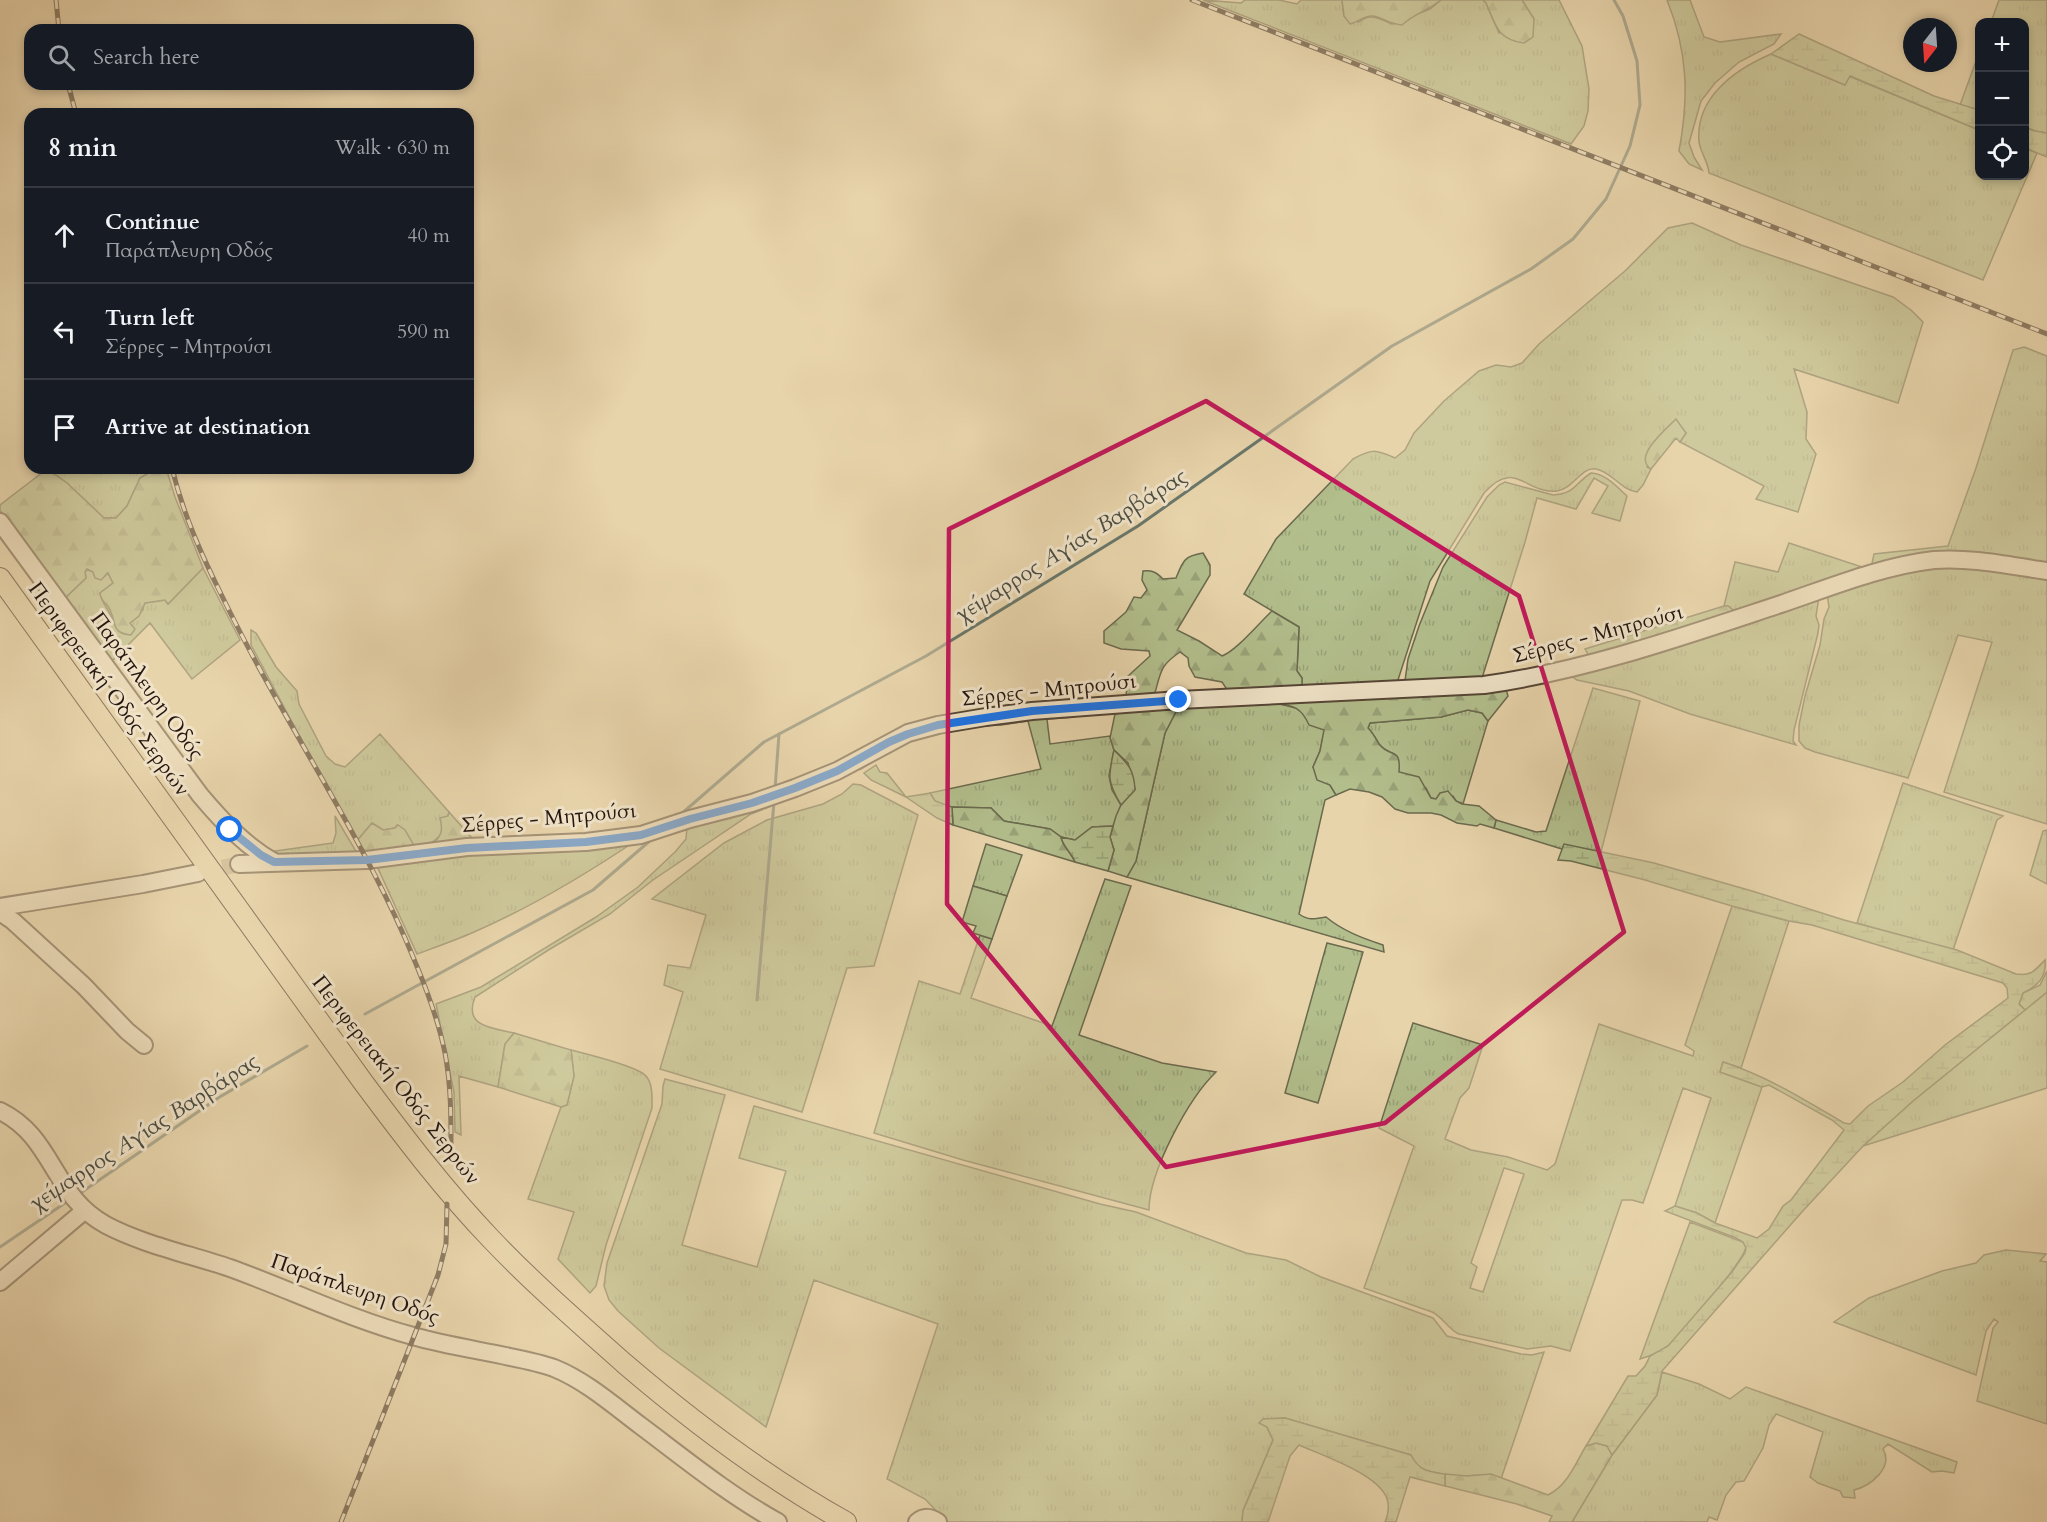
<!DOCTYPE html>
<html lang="en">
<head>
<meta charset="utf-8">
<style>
	:root { --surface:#171b24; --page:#242831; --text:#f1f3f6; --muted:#9ea1a6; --line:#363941 }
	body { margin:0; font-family:Cardo,serif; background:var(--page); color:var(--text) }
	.controls { position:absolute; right:18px; top:18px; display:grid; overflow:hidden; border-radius:12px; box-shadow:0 3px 9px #0003 }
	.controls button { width:54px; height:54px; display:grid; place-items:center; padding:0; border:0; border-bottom:2px solid var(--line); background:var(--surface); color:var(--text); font:30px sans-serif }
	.compass { position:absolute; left:1903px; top:18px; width:54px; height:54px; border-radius:50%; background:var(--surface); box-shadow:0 3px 9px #0003; rotate:197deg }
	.stop { position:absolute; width:18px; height:18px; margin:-14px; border:4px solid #1a73e8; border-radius:50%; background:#fff }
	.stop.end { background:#1a73e8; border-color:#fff; box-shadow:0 2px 6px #0008 }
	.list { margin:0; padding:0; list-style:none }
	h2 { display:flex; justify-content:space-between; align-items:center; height:78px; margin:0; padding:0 24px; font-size:26px }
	h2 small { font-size:20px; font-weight:400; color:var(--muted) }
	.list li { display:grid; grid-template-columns:39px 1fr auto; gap:18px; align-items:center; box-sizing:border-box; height:96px; padding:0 24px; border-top:2px solid var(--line) }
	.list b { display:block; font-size:22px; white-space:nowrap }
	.list p { margin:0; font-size:20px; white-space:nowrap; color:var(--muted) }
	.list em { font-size:20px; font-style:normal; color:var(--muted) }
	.icon { flex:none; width:33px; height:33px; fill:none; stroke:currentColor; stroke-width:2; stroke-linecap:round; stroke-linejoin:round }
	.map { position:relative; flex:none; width:2047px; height:1522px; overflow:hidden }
	.search { position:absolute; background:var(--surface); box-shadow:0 3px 9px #0003; left:24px; top:24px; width:450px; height:66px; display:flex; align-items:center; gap:15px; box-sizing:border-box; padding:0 21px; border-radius:18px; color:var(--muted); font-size:22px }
	.panel { position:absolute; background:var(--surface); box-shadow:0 3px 9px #0003; left:24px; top:108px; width:450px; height:366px; border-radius:18px }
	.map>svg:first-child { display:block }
	.grass { fill:url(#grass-tufts); stroke:#6b6a4e; stroke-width:1.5; fill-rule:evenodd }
	.forest { fill:url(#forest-firs); stroke:#6b6a4e; stroke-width:1.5 }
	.wetland { fill:url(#wetland-marsh); stroke:#6b6a4e; stroke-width:1.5 }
	.garden { fill:#b2be8c; stroke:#6b6a4e; stroke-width:1.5 }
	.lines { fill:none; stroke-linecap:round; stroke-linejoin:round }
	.stream { stroke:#69776a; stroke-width:3 }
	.minor-tunnel { stroke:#c1ae8c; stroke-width:16; stroke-dasharray:16 8; stroke-linecap:butt }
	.minor-casing { stroke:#554536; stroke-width:20 }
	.major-casing { stroke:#24150f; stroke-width:22 }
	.minor { stroke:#f0e3c8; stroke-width:16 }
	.major { stroke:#e8d4ab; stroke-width:20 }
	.rail-casing { stroke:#24150f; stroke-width:5 }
	.rail { stroke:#f0e3c8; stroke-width:3; stroke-dasharray:9; stroke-linecap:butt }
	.route { stroke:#1a73e8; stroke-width:8 }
	.marked { fill:none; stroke:#c2185b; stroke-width:4.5; stroke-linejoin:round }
	.labels { text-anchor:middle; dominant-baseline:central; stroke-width:6; stroke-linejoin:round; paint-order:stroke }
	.street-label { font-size:21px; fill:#24150f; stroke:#f0e3c8 }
	.water-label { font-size:22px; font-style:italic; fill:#4c4e44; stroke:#f0e3c8 }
</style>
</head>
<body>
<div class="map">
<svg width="2047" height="1522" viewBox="0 0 2047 1522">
	<defs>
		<pattern id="grass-tufts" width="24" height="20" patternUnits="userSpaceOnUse" patternTransform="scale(1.5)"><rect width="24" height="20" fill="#b2be8c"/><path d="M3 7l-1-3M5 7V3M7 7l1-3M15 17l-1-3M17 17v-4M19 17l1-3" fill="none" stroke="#99a278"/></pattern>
		<pattern id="forest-firs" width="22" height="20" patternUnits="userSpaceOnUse" patternTransform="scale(1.5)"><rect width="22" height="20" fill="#b2be8c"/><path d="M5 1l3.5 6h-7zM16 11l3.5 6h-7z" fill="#99a278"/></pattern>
		<pattern id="wetland-marsh" width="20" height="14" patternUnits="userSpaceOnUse" patternTransform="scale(1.5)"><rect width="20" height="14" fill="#b2be8c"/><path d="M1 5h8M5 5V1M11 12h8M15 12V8" fill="none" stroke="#99a278"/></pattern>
	</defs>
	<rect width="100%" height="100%" fill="#e8d4ab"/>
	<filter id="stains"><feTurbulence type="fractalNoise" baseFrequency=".00333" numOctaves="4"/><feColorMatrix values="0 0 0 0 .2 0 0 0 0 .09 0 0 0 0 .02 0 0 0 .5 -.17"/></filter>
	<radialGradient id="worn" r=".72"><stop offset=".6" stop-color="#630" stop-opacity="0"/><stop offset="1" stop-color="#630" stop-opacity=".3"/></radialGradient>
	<path class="grass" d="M1203 0 1241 3 1245 0H1279L1297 4 1301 0H1342L1344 16 1359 22C1370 12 1380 19 1392 24L1430 9 1441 0H1483L1486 3 1499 33 1534 19 1522 0H1559L1582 46 1589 89 1588 111 1584 126 1571 144Z
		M1667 0H1690L1704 37 1720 42 1781 34 1774 44 1739 62 1715 83 1701 101 1689 143 1694 157 1702 170 1689 164 1679 151C1689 97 1688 52 1667 0Z
		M1999 0H2047V133L2035 131 2025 127 2024 22H1991Z
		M1979 53V110L1960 105Z
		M1771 54 1845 85 1849 76 1979 130 1980 176H2024L2025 148 2037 153 1983 280 1709 173C1708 161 1701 154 1699 142 1695 98 1734 70 1771 54Z
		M1692 223 1741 245 1893 297 1911 310 1923 322 1898 403 1794 369 1807 412 1806 439 1816 454 1798 512 1756 499 1764 486 1680 442 1686 433 1679 425 1647 467 1651 469 1643 485 1637 492C1621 490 1612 472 1596 469 1582 466 1573 489 1557 491 1525 494 1515 458 1484 493L1430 581 1397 683 1302 687V678L1297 671 1299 627 1244 594 1276 539 1353 459C1371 449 1375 449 1395 458L1405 450 1414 433 1444 401 1479 371 1496 365 1511 367 1522 363 1539 344 1625 271 1668 228Z
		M2024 347 2047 356V567L1963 554 1871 568 1874 554 1948 546 1976 468 2013 350Z
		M49 468H157V469L140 478 127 506 116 518H104L67 483 47 469Z
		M1591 473C1606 474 1616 486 1627 496L1620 521 1592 513 1608 486 1594 478 1576 509 1537 498 1525 542 1482 678 1405 681 1408 659 1419 626 1443 567 1487 497 1499 485 1505 482 1553 495C1575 494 1575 483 1591 473Z
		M1789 543 1865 568 1735 612 1728 606H1724L1735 562 1778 572Z
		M1941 565 2047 578V824L1944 792 1992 642 1958 635 1908 778 1815 752 1805 748 1799 741V725L1805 696 1820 645 1824 619 1829 607 1827 594 1909 569Z
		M203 568 240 640 192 679 150 623 110 663 64 599 86 578 85 572 87 569 93 572 108 573 113 583 100 593C101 603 110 610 113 621L130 623 143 610 144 603 165 600 168 604Z
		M1819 597 1816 616 1819 625 1818 633 1794 730 1793 741 1796 745 1690 714 1629 691 1577 680 1571 676Z
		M251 630 256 633 276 667 297 691 299 704 326 756 335 764 345 767 380 734 449 812C443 836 439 843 415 847L397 825 395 828 383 830 372 823 356 842 251 645Z
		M1593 688 1640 701 1601 852 1564 845 1562 849 1494 828 1496 820 1536 832 1546 831Z
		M1275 703 1296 708 1325 730 1320 751 1313 767 1330 785 1336 795 1325 800 1299 914C1309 921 1315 919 1326 917 1343 931 1362 938 1383 945L1384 952 1127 877 1136 861 1165 733 1180 704Z
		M1468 710 1482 713 1488 721 1463 804 1456 801 1453 796 1436 799 1431 798 1426 788 1398 772C1401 746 1391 759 1379 744 1376 739 1373 733 1368 728L1370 723 1441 717Z
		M1074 713V717L1047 719 1050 744 1110 736 1114 750 1109 776 1112 790 1121 805 1113 826 1092 827 1075 840 1061 837 1050 829 1004 821 991 808 949 807 935 801 930 793 1041 769 1028 721 1001 725H970L931 735 880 752 872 758 874 761 861 769 862 764C916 717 1006 719 1074 713Z
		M876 765 880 772 887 773 906 797 871 780 864 773Z
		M1903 783 2003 816 1997 820 1953 950 1857 923Z
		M853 784 861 785 918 815 874 966 847 968 802 1112 660 1069 683 992 664 985 668 965 690 968 706 915 652 899 724 843 767 820 823 804 842 794Z
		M800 795 751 814 653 880 610 914 550 949 475 997C463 1027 492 1028 514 1033L505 1044 498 1087 459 1076 461 1135 455 1132 454 1092 436 1004 481 987 596 917 638 887 675 852 686 839 687 827Z
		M335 816 357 853 287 857 268 852 333 843 336 833Z
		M2047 830V884L2030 875 2043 831Z
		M640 838C588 873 532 907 474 932 456 940 436 947 417 954L377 866 483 851Z
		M986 844 1022 855 1007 896 973 886Z
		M1105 879 1131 886 1079 1035 1162 1063 1216 1072C1188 1099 1149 1172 1149 1210L963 1160 874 1133 919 981 960 994 980 935 992 939 971 998 1052 1026Z
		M1732 906 1789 921 1741 1068 1723 1062 1720 1072 1762 1087 1715 1223 1697 1213 1675 1206 1711 1098 1683 1088 1643 1203 1632 1200H1622L1570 1351 1551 1346 1527 1349 1459 1334C1448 1329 1444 1318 1432 1312L1364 1288 1414 1146 1379 1128 1413 1023 1483 1045 1469 1088 1460 1098 1445 1139 1471 1150 1508 1157 1547 1170 1555 1164 1599 1024 1693 1056 1694 1051 1685 1045ZM1504 1168 1524 1174 1483 1292 1470 1288 1477 1267 1471 1263Z
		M1327 943 1363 952 1318 1103 1285 1093Z
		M2047 992V1088L1863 1146 1913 1101Z
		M571 1050C586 1054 638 1066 646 1076 653 1084 652 1097 652 1108L606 1245 596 1286 590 1293 558 1259 574 1212 528 1199 561 1107 567 1105 574 1076Z
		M665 1079 725 1095 682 1245 757 1267 786 1171 739 1158 754 1106 1100 1204 1136 1212 1246 1253 1286 1260 1321 1277 1433 1318 1447 1336 1521 1354 1532 1355 1544 1352 1501 1479C1488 1473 1481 1475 1467 1476 1456 1476 1423 1473 1415 1464 1413 1462 1412 1458 1411 1455L1285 1418 1263 1419 1273 1440 1243 1511 1242 1522H947L925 1499 887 1479 938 1324 814 1280 766 1427 659 1348 618 1311 609 1300 604 1286 607 1263 662 1104 663 1086Z
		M1690 1222 1743 1242 1746 1247C1743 1263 1683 1331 1669 1345 1661 1352 1650 1356 1640 1359Z
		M2006 1250 2046 1254 2040 1261 2047 1262V1424L1977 1401 1993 1328 1998 1322 1994 1319 1986 1331 1976 1375 1834 1322 1869 1298 1942 1271 1976 1263 1984 1255Z
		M1662 1372 1699 1384 1730 1399 1746 1387 1957 1462 1954 1473 1942 1471 1932 1472 1888 1444 1883 1449C1894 1468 1870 1486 1854 1490L1855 1498 1843 1497 1840 1491 1818 1483 1810 1477 1823 1432 1776 1414 1769 1425 1763 1448 1744 1481 1736 1482 1726 1495 1717 1520 1709 1517 1707 1522H1572L1612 1455 1657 1395Z"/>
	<path class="forest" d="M1342 0H1441C1429 10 1414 14 1402 25 1389 24 1384 18 1373 16 1365 15 1358 22 1350 24L1344 16Z
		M1483 0H1522L1534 19 1533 37 1524 43C1497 40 1496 25 1486 3Z
		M1676 419 1686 433 1680 442 1676 438 1651 469C1632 457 1666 429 1676 419Z
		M157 468H166L175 497 203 568 168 604 165 600 145 603 139 616 130 623 135 629 131 635C111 633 117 624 110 610 107 603 101 602 100 593L113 583 108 573 101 580 95 578 93 572 87 569 85 572 86 578 64 599 0 510V505L47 469 67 483 104 518H116L127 506 140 478Z
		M1203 553 1210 565V575L1177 630 1199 641 1222 656C1237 650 1258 624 1272 611L1299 627 1297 671 1302 678V687L1228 691 1222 682 1195 677 1189 666 1188 658 1180 652C1159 666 1161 673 1154 696H1126L1128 676 1150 656 1149 651 1121 649 1104 643V631L1126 612 1134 597 1141 598 1147 590 1142 580 1143 571C1152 570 1156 572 1163 579L1176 578C1183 561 1184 556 1203 553Z
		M1724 606H1728L1735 612 1589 656 1585 649Z
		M1505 686 1508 696 1488 721 1482 713 1468 710 1441 717 1370 723 1368 728C1373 733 1376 739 1379 744 1391 759 1401 746 1399 772L1419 777 1431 798 1436 799 1440 793 1448 791 1456 801 1462 804 1479 806 1496 820 1494 828 1480 824 1477 826 1457 823 1441 815 1431 813H1408L1395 809 1382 797 1369 792 1350 789 1336 795 1330 785 1317 780 1313 767 1320 751 1324 730 1309 725C1301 707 1294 706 1275 703Z
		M1180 704 1165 733 1136 861 1127 877 1108 871 1114 850 1110 837 1116 816 1121 805 1135 789 1128 763 1114 750 1110 738 1116 709Z
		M952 807 991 808 1004 821 1050 829 1061 837C1063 847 1071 852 1075 862L953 825Z
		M449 812 471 837 459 841 432 844C442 836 443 830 440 818L448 816Z
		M372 823 383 830 395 828 398 825 405 830 415 847 367 852 356 842Z
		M2047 971V992L2025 1010 2019 1004 2023 993 2040 985Z
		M514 1033 571 1050 574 1076 567 1105 561 1107 498 1087 505 1044Z
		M1596 1443 1607 1446 1612 1455 1572 1522H1549L1552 1516 1517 1504 1445 1486V1474L1467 1476 1491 1474 1548 1495C1568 1485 1575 1464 1586 1446Z"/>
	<path class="wetland" d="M1799 34 1934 96 1979 110V130L1850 76 1845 85 1771 54Z
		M2024 127 2035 131 2047 133V157L2025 148Z
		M1114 750C1128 764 1134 769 1135 790L1121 805C1107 781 1108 777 1114 750Z
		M930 793 935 801 952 807 953 825 937 818 906 797Z
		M1113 826 1110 837 1114 850 1108 871 1075 862C1071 852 1063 847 1061 837L1075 840 1092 827Z
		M1564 844 1654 863 1752 891 1844 920 1957 950 2016 974C2032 976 2034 971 2045 960 2047 978 2037 986 2023 993L2019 1004 2025 1010 1913 1101 1863 1146 1801 1213 1662 1371 1657 1395 1612 1455 1607 1446 1596 1443 1586 1446 1628 1376H1636L1645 1366 1650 1356 1668 1346 1732 1272 1745 1253 1746 1248 1743 1242 1736 1238 1665 1211 1675 1206 1697 1213 1715 1223 1757 1238 1769 1229 1783 1206 1791 1200 1844 1130 1832 1120 1769 1085 1762 1087 1720 1072 1723 1062C1767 1076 1805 1100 1844 1123L1850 1124 1868 1106 1903 1082 1945 1045 2008 998 2007 988 2003 983 1812 925 1789 921 1732 906 1645 880 1571 861 1558 860Z
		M1285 1418 1411 1455C1419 1471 1429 1472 1445 1474V1486L1410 1477 1396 1522H1385C1387 1517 1389 1509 1388 1503 1385 1476 1321 1455 1299 1445L1290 1456 1268 1522H1242L1243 1511 1273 1440 1267 1427 1259 1423 1263 1419Z"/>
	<path class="garden" d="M973 886 1007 896 992 939 973 933 976 926 962 922Z"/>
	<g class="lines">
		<path class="stream" d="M775 789 779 734
			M680 815 764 742 926 656 1138 526 1392 346 1531 269 1573 239 1606 199 1630 146 1640 105 1637 61 1623 16 1614 0
			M757 1000 774 802
			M365 1014 593 890 652 839
			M79 1194 218 1098 307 1046
			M0 1247 68 1201"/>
		<path class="minor-tunnel" d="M199 873 239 864"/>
		<defs>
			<path id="minor" d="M0 522 200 795C222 821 244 845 274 862
				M239 864 367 860 467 847 586 842 641 835 690 819 752 803 795 788 837 771 908 733 938 725 986 717 1032 711 1179 700 1484 685C1585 671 1684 636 1781 604 1831 587 1882 566 1934 560 1971 557 2011 566 2047 571
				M0 907 143 884 198 873
				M0 912 13 921 84 986 127 1031 144 1045
				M0 1111C54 1137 52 1196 106 1225 144 1245 189 1254 230 1268 291 1290 350 1319 413 1336 444 1345 478 1350 510 1357 525 1360 540 1363 554 1368 586 1381 613 1405 641 1426 685 1459 729 1495 778 1522
				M0 1282 84 1211
				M917 1522C924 1516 931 1517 938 1522"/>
			<path id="major" d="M0 578 363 1082C404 1137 445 1191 492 1240 534 1284 580 1324 625 1364 694 1423 767 1478 846 1522"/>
		</defs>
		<use href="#minor" class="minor-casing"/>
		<use href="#major" class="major-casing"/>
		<use href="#minor" class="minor"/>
		<use href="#major" class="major"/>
		<defs>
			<path id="rail" d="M56 0 59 30
				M1192 0 2047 334
				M68 84 76 114
				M172 468C183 514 202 556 223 598 279 714 353 820 405 938 421 975 437 1014 445 1053 451 1085 451 1116 451 1148
				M341 1522 438 1275 446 1244 447 1204"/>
		</defs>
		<use href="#rail" class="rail-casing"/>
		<use href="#rail" class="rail"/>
	</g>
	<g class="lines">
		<path class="route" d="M230 830 261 855 274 862 367 860 467 848 586 842 641 835 690 819 752 803 795 788 837 771 889 742 908 734 938 725 1032 711 1179 700"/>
	</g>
	<path d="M0 0H2047V1522H0ZM1206 401 1519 596 1624 932 1385 1123 1166 1167 947 904 949 529Z" fill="#e8d4ab" fill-opacity=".55" fill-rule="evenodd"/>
	<path class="marked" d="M1206 401 1519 596 1624 932 1385 1123 1166 1167 947 904 949 529Z"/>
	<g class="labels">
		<g class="street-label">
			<text transform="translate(1598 634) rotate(-15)">Σέρρες - Μητρούσι</text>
			<text transform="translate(147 686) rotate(54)">Παράπλευρη Οδός</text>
			<text transform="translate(109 689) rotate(54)">Περιφερειακή Οδός Σερρών</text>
			<text transform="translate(1049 690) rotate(-6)">Σέρρες - Μητρούσι</text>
			<text transform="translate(549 818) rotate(-5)">Σέρρες - Μητρούσι</text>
			<text transform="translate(396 1080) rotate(52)">Περιφερειακή Οδός Σερρών</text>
			<text transform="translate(355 1289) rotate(19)">Παράπλευρη Οδός</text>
		</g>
		<g class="water-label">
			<text transform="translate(1071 545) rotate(-32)">χείμαρρος Αγίας Βαρβάρας</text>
			<text transform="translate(144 1132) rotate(-33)">χείμαρρος Αγίας Βαρβάρας</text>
		</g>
	</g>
	<rect width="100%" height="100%" filter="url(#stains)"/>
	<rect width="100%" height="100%" fill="url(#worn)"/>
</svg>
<div class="controls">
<button>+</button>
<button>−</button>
<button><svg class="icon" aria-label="locate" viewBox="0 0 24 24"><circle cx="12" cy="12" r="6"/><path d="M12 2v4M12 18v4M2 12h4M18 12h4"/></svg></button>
</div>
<svg class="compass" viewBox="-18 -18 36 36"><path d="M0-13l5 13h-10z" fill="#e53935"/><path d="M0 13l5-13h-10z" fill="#9ea1a6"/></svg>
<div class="stop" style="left:230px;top:830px"></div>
<div class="stop end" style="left:1179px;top:700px"></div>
<div class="search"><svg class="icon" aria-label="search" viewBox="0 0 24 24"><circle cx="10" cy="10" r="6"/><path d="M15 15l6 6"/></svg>Search here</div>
<section class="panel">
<h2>8 min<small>Walk · 630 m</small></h2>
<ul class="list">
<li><svg class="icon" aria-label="ahead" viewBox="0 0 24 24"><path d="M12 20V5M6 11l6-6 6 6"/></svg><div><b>Continue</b><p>Παράπλευρη Οδός</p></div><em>40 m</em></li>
<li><svg class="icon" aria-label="left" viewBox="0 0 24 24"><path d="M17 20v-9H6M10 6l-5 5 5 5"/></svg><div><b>Turn left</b><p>Σέρρες - Μητρούσι</p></div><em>590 m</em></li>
<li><svg class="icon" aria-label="arrive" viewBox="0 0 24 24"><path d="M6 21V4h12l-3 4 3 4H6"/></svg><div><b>Arrive at destination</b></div></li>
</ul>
</section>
</div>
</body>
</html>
